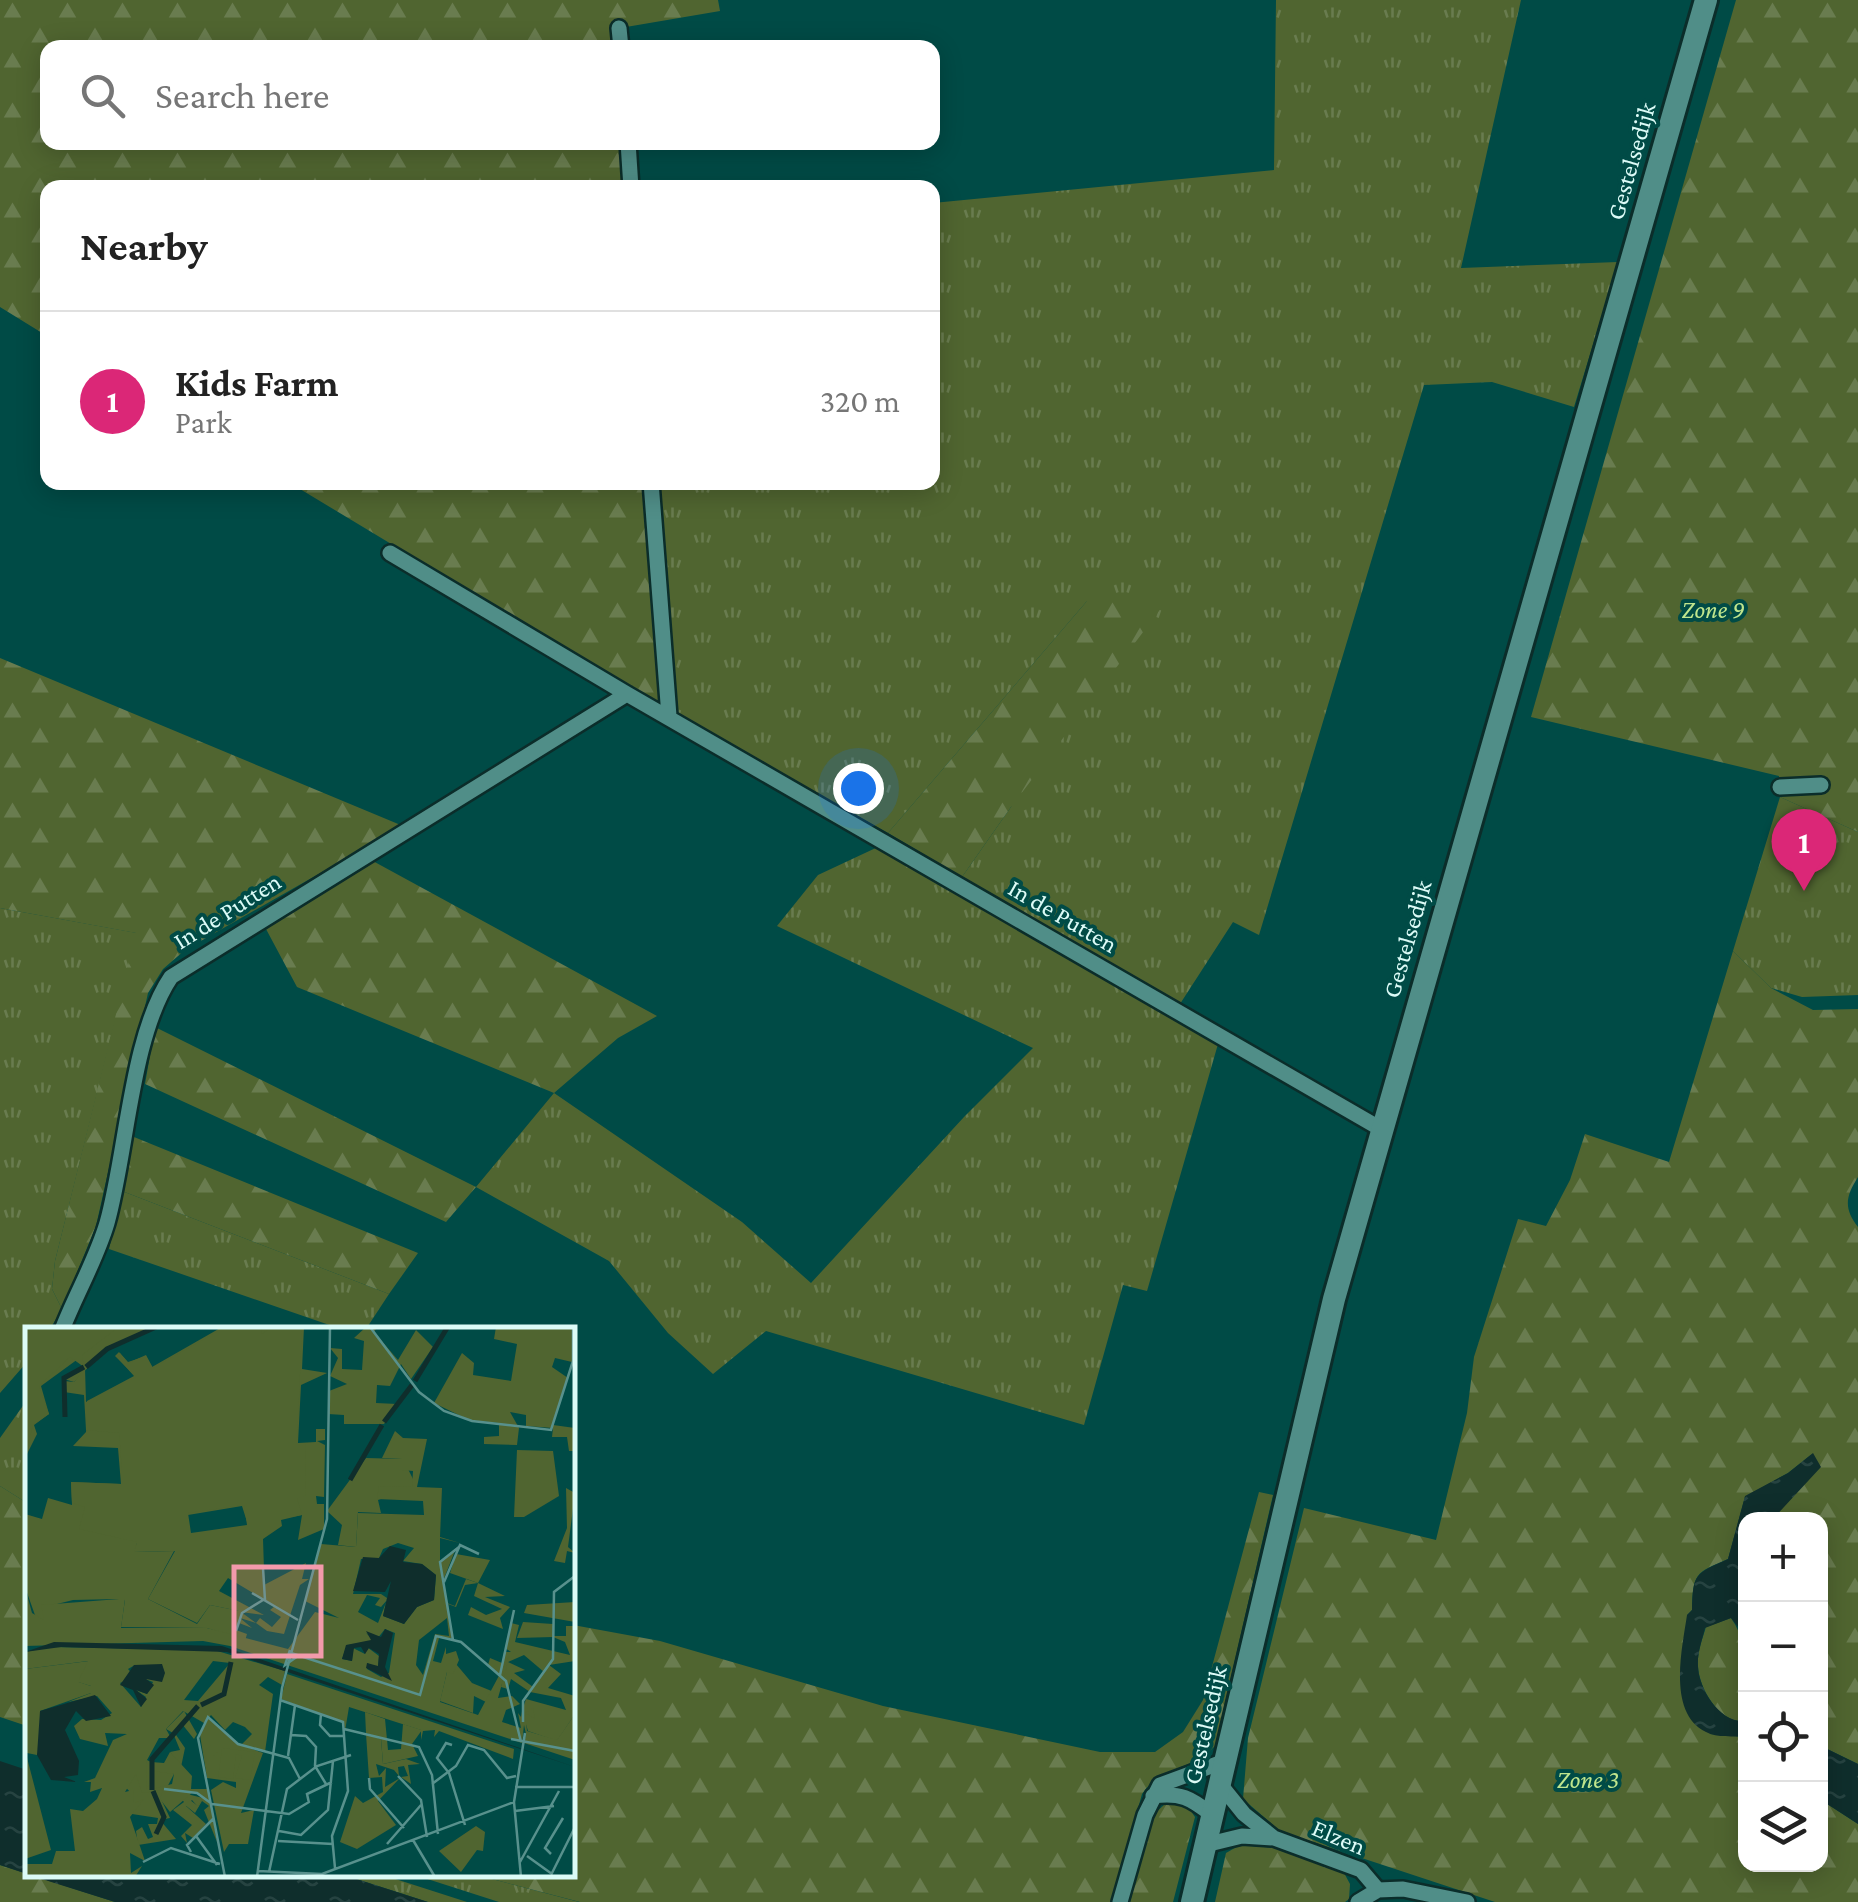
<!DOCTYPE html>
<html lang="en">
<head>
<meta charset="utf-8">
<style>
	:root { --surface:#fff; --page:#f2f2f2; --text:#222; --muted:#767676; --line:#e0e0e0; --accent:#db2777 }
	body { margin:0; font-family:"Crimson Pro",serif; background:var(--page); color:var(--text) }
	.controls { position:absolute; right:30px; bottom:30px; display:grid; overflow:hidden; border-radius:20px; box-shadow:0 5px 25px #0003 }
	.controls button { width:90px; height:90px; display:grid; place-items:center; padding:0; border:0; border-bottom:2px solid var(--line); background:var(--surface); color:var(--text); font:50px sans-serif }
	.you { position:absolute; left:858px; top:788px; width:35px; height:35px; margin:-25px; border:8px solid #fff; border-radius:50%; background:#1a73e8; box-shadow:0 0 0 15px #1a73e833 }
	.badge { display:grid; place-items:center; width:65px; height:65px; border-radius:50%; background:var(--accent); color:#fff; font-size:32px; font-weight:700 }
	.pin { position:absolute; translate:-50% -82px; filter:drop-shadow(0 2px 5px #0008) }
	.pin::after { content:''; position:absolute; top:52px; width:35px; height:30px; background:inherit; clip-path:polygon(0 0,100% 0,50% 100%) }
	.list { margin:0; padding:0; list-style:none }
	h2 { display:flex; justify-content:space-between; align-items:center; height:130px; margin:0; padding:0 40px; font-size:42px }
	h2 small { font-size:32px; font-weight:400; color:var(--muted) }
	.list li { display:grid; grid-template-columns:65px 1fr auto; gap:30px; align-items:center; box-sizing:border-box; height:180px; padding:0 40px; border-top:2px solid var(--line) }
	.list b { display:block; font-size:38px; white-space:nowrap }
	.list p { margin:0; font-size:32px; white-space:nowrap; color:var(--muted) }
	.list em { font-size:32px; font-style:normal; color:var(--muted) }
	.icon { flex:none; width:55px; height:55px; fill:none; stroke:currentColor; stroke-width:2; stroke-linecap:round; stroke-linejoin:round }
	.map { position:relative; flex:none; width:1858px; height:1902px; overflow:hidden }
	.search { position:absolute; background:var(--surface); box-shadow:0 5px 25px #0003; left:40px; top:40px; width:900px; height:110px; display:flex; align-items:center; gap:25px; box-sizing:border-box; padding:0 35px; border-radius:20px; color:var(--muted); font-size:38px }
	.panel { position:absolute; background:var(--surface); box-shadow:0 5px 25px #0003; left:40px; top:180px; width:900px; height:310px; border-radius:20px }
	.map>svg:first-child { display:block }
	.grass { fill:url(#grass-tufts) }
	.forest { fill:url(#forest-firs) }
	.water { fill:url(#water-ripples) }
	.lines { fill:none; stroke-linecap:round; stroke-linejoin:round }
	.street-casing { stroke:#0b2d2a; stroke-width:20 }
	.secondary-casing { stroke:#0b2d2a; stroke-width:28 }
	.street { stroke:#508e88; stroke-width:15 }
	.secondary { stroke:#508e88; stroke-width:22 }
	.labels { text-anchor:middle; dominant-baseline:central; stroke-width:8; stroke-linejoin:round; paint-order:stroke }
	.street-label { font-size:25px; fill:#dcfbf7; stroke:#004b46 }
	.park-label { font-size:25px; font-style:italic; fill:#c0e68d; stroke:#004b46 }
	.inset-river { fill:none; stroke:#0f2e2c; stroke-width:5 }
	.inset-road { fill:none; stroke:#58918d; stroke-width:2.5 }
	.view { fill:#f39aab; fill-opacity:0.15; stroke:#f39aab; stroke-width:5 }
	.inset-edge { fill:none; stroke:#dcfbf7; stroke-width:5 }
</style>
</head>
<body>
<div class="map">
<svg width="1858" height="1902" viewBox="0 0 1858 1902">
	<defs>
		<pattern id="grass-tufts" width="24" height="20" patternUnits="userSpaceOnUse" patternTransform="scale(2.5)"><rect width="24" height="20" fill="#506530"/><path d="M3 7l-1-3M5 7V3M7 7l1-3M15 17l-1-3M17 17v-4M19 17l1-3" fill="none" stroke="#697c4f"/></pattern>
		<pattern id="forest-firs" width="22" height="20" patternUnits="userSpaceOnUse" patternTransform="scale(2.5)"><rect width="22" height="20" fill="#506530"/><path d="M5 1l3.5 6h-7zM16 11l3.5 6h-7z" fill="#697c4f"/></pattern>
		<pattern id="water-ripples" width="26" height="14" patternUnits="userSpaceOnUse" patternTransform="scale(2.5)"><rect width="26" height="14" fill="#0f2e2c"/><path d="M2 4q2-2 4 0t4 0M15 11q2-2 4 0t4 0" fill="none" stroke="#264341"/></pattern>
	</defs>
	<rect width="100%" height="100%" fill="#004b46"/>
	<path class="grass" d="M1276 0H1521L1461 268 1618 262 1574 407 1492 382 1424 385 1259 935 1233 922 1178 1007 962 877 1011 807 1087 601 888 833 680 717 673 698 658 483 932 482 933 203 1274 170Z
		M1780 797 1858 832V995L1802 997 1771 988 1733 951Z
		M880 846 1218 1044 1147 1291 1123 1285 1084 1425 766 1331 713 1374 668 1333 609 1261 476 1187 554 1093 742 1222 811 1283 964 1117 1033 1048 777 926 818 875Z
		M0 908 137 933 55 1261 52 1289 62 1309 50 1329 28 1330 27 1362 0 1393Z
		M122 1191 389 1294 366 1329H341L109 1249Z
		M27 1400V1503L0 1486V1438Z
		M344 1875H383L467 1902H428Z
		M415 1875H477L579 1902H499Z"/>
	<path class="forest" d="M0 0H718L720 11 626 27 614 47 48 48V142L621 143 624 187 48 188 47 336 0 307Z
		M1736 0H1858V832L1780 797 1779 776 1531 717Z
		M290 483H645L663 702 655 703Z
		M1126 596 1165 603 1011 807 962 877 888 833 1087 601Z
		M0 658 403 826 185 950 163 969 148 993 96 1226 62 1309 52 1289 55 1261 136 933 0 908Z
		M371 860 657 1016 618 1038 554 1093 297 987 266 929Z
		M1733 951 1771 988 1813 1010 1858 1009V1177C1846 1196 1843 1208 1858 1227V1764L1821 1746 1820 1520 1773 1519 1812 1454 1788 1473 1745 1497 1728 1559C1695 1573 1693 1573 1692 1610L1687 1615 1710 1734 1745 1737 1746 1864H1820L1821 1800 1858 1824V1902H1495L1280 1831 1243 1799 1248 1738 1304 1508 1436 1540 1467 1413 1474 1357 1518 1219 1546 1226 1570 1180 1585 1134 1669 1162Z
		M155 1027 476 1187 446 1222 145 1084Z
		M134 1137 418 1253 389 1294 122 1191Z
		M0 1486 27 1503V1726L0 1717Z
		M1259 1492 1273 1495 1215 1746C1192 1770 1160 1767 1142 1794L1112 1902H580L477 1875 572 1874 573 1625 660 1641 883 1706 1100 1752H1155L1183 1732 1203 1700Z
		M1731 1618C1752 1647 1745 1687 1745 1721 1720 1724 1699 1689 1698 1666 1697 1653 1702 1640 1706 1627Z
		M1174 1801 1186 1804 1195 1817 1173 1902H1130L1153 1815 1165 1804Z
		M1240 1845 1275 1848 1343 1871 1350 1884 1349 1899 1345 1902H1215L1226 1853Z
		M0 1865 115 1902H0Z"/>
	<path class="water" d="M1813 1453 1821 1467 1773 1519 1746 1520 1745 1655 1739 1628 1731 1618 1705 1628C1702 1641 1697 1653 1698 1667 1699 1689 1720 1724 1746 1721L1745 1737C1734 1736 1717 1738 1706 1732 1667 1713 1682 1649 1687 1615L1692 1610C1693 1573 1695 1574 1728 1559L1745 1496 1788 1473Z
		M1821 1746 1858 1764V1824L1821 1800Z
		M0 1761 27 1770V1874L0 1865Z
		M29 1875H344L428 1902H115Z"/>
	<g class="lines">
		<defs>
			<path id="street" d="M619 28 621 48
				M628 142 631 188
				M651 482 669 716
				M390 553 627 694 1381 1129
				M1780 787 1821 785
				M62 1330C76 1294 96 1260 107 1223 127 1152 131 1036 171 977L627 694
				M1219 1783 1244 1814 1274 1838
				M1153 1796C1180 1792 1191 1798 1212 1815
				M1205 1845 1242 1836 1274 1838 1361 1870 1378 1890 1403 1889 1467 1902
				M1120 1902 1145 1815 1160 1785 1225 1761
				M1358 1902 1378 1890"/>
			<path id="secondary" d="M1192 1902 1334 1299 1706 0"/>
		</defs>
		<use href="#street" class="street-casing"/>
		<use href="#secondary" class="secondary-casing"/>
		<use href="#street" class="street"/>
		<use href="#secondary" class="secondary"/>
	</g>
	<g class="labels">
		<g class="street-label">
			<text transform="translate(1631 161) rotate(-74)">Gestelsedijk</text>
			<text transform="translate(227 911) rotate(-32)">In de Putten</text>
			<text transform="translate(1063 916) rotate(30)">In de Putten</text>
			<text transform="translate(1407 939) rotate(-74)">Gestelsedijk</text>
			<text transform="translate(1205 1725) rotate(-77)">Gestelsedijk</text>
			<text transform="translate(1339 1837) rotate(23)">Elzen</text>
		</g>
		<g class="park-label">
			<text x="1713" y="609">Zone 9</text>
			<text x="1588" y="1779">Zone 3</text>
		</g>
	</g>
	<g transform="translate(25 1327)">
		<rect width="550" height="550" fill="#004b46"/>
		<path d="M0 0 107 2 131 0 82 21 49 55 39 52 58 40 53 32 16 59 24 87 9 98 12 107 0 131ZM197 0H279L277 42 302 46 276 58 273 116 291 115V102H300V113L292 114 300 118 299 170 291 169 292 177H299V202L273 213 277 188 223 198 217 179 163 188 112 216 110 225 149 224 123 272 172 297 185 278 215 284 211 303 222 307 220 314 182 301 96 300 100 273 94 272 48 273 20 280V294L11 291 0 260V187L17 192 23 171 47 178 46 155 96 157 93 121 48 119 61 105 62 74 109 49 91 29 95 26 103 35 121 29 127 40ZM341 0H352L349 5 373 33 391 3 408 20 386 52 376 37 365 59 352 58 351 76 372 77 359 97H319V88L303 87 304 64 322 57 305 49 313 31 305 21 317 22V42L337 43 339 14 329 11ZM471 0H548L547 35 530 31 527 40 543 51 528 98 550 101V124H544L542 110H527L528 101 501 99V88L485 85 494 101 492 118 459 117V110L474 109V96L444 93 409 76 437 26 449 36 448 48 486 54 492 17 469 12ZM492 123 528 124 534 169 499 190H489ZM341 131 378 132 392 160 353 173 356 186 333 185 331 220 313 218 317 198 302 184ZM541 161 550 166 543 220 550 226 542 224 540 236 529 234 542 201ZM431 227 465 233 453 256 480 269 460 270 485 280 475 291 478 302 443 288 446 280 461 288 477 282 449 269 453 256 425 246ZM281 236 277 252H284L275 258 259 307 242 304 231 296 235 291 247 300 256 290 245 283 250 279 240 274 239 258ZM550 275V295L499 286 502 278ZM498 295 528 297V309H541V299H550V334L524 338 536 347 523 361 550 369V387L532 414 503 404 497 384 501 372 541 383 536 371 505 365 486 352 483 362 476 360 478 350 463 338 465 331 477 336 479 325H486L480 321 486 296 494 298 490 315 545 328 540 315 528 310 492 311ZM499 328 519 345 508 360 489 346 500 343 483 335ZM64 334 54 355 66 359V366L15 384 16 419 12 428 2 426 0 342ZM431 337 447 356 469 365 463 376 449 369 448 386 415 374 422 345ZM159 384 172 407 169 412 157 397 149 405 160 421 156 440 145 425 155 423 148 406 141 402ZM340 385 360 392 363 423 376 422 378 397 397 403 387 417 393 429 358 437 356 411 341 406ZM184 390 211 416 238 426 216 486 229 483 223 517H204L199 525 186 463 198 455 211 461V455L182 451 175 408ZM92 430 118 433 120 441 122 433 149 447 136 472 145 491 135 493 151 512 113 518 111 504 117 500 123 512 128 510 123 497H132L133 491 107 487V467L84 443ZM150 464 178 471 173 480 167 473 161 479 181 497 168 511 160 506 162 516 156 509 167 498 148 483 159 475ZM451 499 460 505 458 524 452 523 436 545 414 524Z" fill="#506530" fill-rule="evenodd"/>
		<path d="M0 0 91 2 57 28 59 40 45 30 14 59 24 87 8 98 0 127ZM200 0H236L237 7 247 0H277L272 117H281L280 169 272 171 277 188 256 193 257 199 238 212 240 273 203 251 194 264 239 288 216 285 231 296 215 291 227 301 214 296 211 301 214 284 185 278 172 296 123 272 150 224 109 225 112 215 54 202 60 180 47 176 46 155 97 157V143L94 106 61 103 59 68 39 65V54L49 55 60 41 61 75 111 50 90 29 94 25 103 36 121 28 128 41ZM219 178 222 198 166 206 163 186ZM370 104 378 111 402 112 392 160 417 161 415 210 435 216 415 211V234L431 221 418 254 422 276 430 279 441 252 453 256 440 258 431 280 423 277 427 311H414L408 334 416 336 421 320V327L431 324 434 333 428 347 422 345 415 375 453 388 485 328 473 371 487 369 495 377 481 383 477 395 496 401 493 386 496 390 498 378 500 386 508 381 510 392 500 386 502 404 532 413 550 387V433L499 416 501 407 499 398 497 416 205 319 178 314 0 319V260L7 286 19 293 16 278 94 272H100L96 301H182L263 322 290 285 314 291 280 274 296 217 331 220 333 186 399 188 398 174 352 172 354 159 387 160 388 144 377 143V132L357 131ZM373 216 389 221 378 234 397 237 411 248 409 273 392 280 379 297 358 289 362 271 356 267H328L336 232 354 231 358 222ZM342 268 355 271 350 278 356 280 362 273 353 296 333 285ZM422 291 424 309 410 307 398 348 391 338 394 313ZM360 302 370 306 364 346 356 350 342 342V336L353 341 354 329 342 320 340 327 328 321 327 334 317 332 322 318 352 316 341 306 352 312ZM25 320 189 323 260 344 257 358 243 350 234 358 248 367 240 425 217 417 227 407 220 400 208 395 200 403 186 388 179 396 158 384 141 402 146 411H134L122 433 121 463 126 455 128 462 147 457 149 447 128 444 126 435 139 436 145 425 167 449 166 462H183L192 515 179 483 184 479 177 474 170 486 160 478 165 473 173 479 178 470 168 465 145 485 135 472 138 463 117 466 111 447 100 465 108 463 109 476 119 472 105 490 120 534 105 526 106 546 117 539 110 550H0V537H27L31 524H50L45 482 58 484 72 472 77 461 65 465 66 455H59L70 451 88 413 102 407 80 406 83 419 55 412 49 399 57 392 76 393 87 386 72 369 43 375 66 366V359L53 355 63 334 0 342V325ZM188 334 205 336 173 374 159 373ZM110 338 126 342 133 352H120L128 355 122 367 111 363 121 370 116 380 95 356 110 350 103 342ZM262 347 489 422 488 432 414 404 409 410 410 403 398 404 396 413V403L324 380 320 404 319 396 256 372ZM341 407 356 412 358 437 381 432 395 437 383 438 386 457 376 450 383 449 379 439 373 440 374 449 369 443 351 437 354 449 361 441 360 460 375 451 353 474 371 498 332 522 315 515 330 469 338 476 358 465 357 450 344 451ZM0 423 26 523 0 532Z" fill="#506530" fill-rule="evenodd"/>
		<path d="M188 397 204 413 197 421 230 425 225 453 210 451 217 429 211 427 208 452 193 450 197 422 184 432 178 426 186 418 176 408Z" fill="#506530"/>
		<path d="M365 219 381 223 378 235 397 237 411 248 409 273 392 280 379 297 358 289 366 254 360 265 328 264 338 230 354 231ZM360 302 368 306 360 340 367 354 341 341 342 336 353 339 354 327 344 321 340 327 336 320 329 321 327 334 317 332 321 318 346 313 341 304 356 310ZM29 315 197 319 550 440 202 325 36 320 0 325ZM109 338 137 337 140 346 137 355 121 352 129 358 122 367 111 363 122 372 116 380 108 363 95 358ZM70 368 86 389 61 394 51 384 40 403 54 434 53 448 39 450 52 455 26 453 12 428 15 384Z" fill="#0f2e2c"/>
		<path class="inset-river" d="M61 40 82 22 131 0M390 54 422 1M40 90 39 51 59 40M359 95 387 58M325 153 357 98M176 378 199 367 206 335M127 463V432L173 379M128 464 139 490 131 507"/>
		<path class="inset-road" d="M345 0 394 65 419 84 447 94 526 103 548 34V0M238 241 240 273M419 255 435 218 454 227M227 266 273 293M211 304 217 286 238 273M428 313 415 235 434 220M265 323 260 338 273 329M266 326 395 368 411 309 436 315 481 354 496 415M475 348 489 283M255 373 318 395 323 464 307 509 310 541M296 387 295 398 305 409H319M498 395V374L528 332 529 265 550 249M319 402 394 420 407 448 413 507M266 408 281 409 291 420 290 439 301 457M486 412 550 424M427 418 421 416 412 431 424 446 440 498M263 429 270 378M373 449 396 473 402 510M344 451 345 462 379 501M407 457 431 439 443 418 459 423 482 451 491 449M490 460H550M139 462 172 466 187 477M284 476 282 467 307 455M187 477 264 487 284 475M490 484 529 479M254 504 276 508 303 483 308 434M171 509 192 538M388 513 410 550M253 514 308 517M362 517 396 478M166 525 162 518 189 491M526 527 520 521 538 491M502 529 527 547M118 535 146 521 195 537M495 535 534 464M233 544 297 547 489 475M244 545 262 462 292 439 326 428M200 550 173 411 183 390 213 417 264 431 275 452M232 550 257 361 302 192 305 0M496 550 489 475 500 406M525 550 550 500"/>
		<path class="view" d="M209 240H296V329H209Z"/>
		<rect width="550" height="550" class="inset-edge"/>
	</g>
</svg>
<div class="controls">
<button>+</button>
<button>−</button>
<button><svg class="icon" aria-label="locate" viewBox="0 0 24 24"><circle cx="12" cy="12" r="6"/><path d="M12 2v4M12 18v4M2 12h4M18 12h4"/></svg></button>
<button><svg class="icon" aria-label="layers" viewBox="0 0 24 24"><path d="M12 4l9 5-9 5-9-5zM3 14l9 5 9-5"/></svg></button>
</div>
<div class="you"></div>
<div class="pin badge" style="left:1804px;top:891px">1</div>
<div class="search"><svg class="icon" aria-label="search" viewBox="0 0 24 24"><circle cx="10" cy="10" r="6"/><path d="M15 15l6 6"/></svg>Search here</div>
<section class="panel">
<h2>Nearby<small></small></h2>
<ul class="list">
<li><span class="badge">1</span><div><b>Kids Farm</b><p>Park</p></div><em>320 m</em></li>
</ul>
</section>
</div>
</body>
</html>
